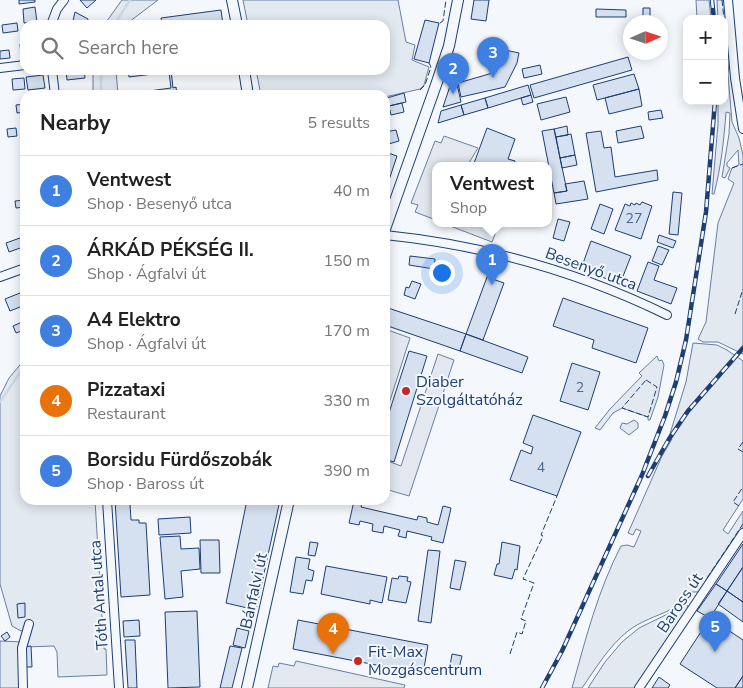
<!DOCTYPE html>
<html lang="en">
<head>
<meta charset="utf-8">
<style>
	:root { --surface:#fff; --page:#f2f2f2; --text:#222; --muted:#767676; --line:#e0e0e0; --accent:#db2777 }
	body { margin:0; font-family:"Nunito Sans",sans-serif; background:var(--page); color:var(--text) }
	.controls { position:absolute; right:15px; top:15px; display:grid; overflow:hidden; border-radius:10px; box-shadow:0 2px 12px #0003 }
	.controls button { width:45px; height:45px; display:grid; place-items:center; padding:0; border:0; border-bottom:1px solid var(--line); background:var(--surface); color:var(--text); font:25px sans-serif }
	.compass { position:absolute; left:623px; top:15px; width:45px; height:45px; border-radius:50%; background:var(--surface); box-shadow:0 2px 12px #0003; rotate:87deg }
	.you { position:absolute; left:441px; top:272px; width:18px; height:18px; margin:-12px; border:4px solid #fff; border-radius:50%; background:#1a73e8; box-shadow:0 0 0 8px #1a73e833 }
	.badge { display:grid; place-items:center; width:32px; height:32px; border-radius:50%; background:var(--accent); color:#fff; font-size:16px; font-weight:700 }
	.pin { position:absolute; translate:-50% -41px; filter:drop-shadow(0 1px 2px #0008) }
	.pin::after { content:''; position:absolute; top:26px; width:18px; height:15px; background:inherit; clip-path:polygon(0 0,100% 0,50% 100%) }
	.popup { position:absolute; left:432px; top:162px; width:120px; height:65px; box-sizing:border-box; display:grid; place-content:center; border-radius:10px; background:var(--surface); filter:drop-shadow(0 1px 4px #0005); font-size:16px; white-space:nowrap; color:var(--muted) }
	.popup b { font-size:19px; color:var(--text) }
	.popup::after { content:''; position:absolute; left:50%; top:100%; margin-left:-10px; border:10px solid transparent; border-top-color:var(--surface) }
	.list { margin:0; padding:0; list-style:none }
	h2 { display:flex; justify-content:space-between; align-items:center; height:65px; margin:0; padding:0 20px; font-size:21px }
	h2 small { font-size:16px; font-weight:400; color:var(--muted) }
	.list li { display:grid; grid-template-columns:32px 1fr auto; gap:15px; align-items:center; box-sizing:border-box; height:70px; padding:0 20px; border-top:1px solid var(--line) }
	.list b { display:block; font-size:19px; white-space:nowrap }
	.list p { margin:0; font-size:16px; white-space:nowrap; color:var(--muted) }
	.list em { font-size:16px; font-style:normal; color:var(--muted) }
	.icon { flex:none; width:28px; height:28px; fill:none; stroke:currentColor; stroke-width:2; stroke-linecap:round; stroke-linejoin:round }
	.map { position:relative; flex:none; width:743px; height:688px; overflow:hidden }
	.search { position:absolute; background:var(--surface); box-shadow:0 2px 12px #0003; left:20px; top:20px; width:370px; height:55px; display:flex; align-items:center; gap:12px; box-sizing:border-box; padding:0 18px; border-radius:15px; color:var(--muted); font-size:19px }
	.panel { position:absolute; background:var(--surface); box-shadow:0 2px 12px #0003; left:20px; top:90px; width:370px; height:415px; border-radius:15px }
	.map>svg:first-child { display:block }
	.green { fill:#e3e9f0; stroke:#687fa3 }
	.parking { fill:#e3e8f0; stroke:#687fa3 }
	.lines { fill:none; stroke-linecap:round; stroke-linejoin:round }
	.stream { stroke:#cfd7e4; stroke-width:2.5 }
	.building { fill:#d5e0f0; stroke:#1d3f73 }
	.street-casing { stroke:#1d3f73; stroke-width:10 }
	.secondary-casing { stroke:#1d3f73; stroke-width:12 }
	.street { stroke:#f4f7fb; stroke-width:8 }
	.secondary { stroke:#f4f7fb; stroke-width:10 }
	.rail-casing { stroke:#1d3f73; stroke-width:4.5 }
	.rail { stroke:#f4f7fb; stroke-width:2.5; stroke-dasharray:8; stroke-linecap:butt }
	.fence { stroke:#1d3f73; stroke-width:1; stroke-dasharray:6 2.5; stroke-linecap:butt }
	.poi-dot { fill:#c62828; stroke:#f4f7fb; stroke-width:2 }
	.labels { text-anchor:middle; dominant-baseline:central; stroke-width:4; stroke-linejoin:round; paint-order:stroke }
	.number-label { font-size:14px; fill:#4b6792 }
	.street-label { font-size:16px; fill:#1d3f73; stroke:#f4f7fb }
	.poi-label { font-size:16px; fill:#1d3f73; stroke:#f4f7fb; text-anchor:start }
</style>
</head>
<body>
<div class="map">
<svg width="743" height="688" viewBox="0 0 743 688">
	<rect width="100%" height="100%" fill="#f4f7fb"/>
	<path class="green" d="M122 0H158L125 25H104Z
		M243 0H398L406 42 415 45 412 60 429 67 424 85 420 89 385 97V95H261L256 70H385V25H248Z
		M696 0H709L711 19H697Z
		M717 0H724L730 53 728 74 732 122 739 138 743 155V354L718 342H703L698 339 706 322 718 223 734 183 728 179 732 168 739 165 738 150 727 163V166L730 168 725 178 722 177 729 134 730 113 726 112C724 140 721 167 714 194H712L718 124V101H724V19H718Z
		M93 70H116L118 95H93Z
		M693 343 717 345 727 350 743 361V499L723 530 728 534 743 511V527L698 592H690C684 597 676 606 670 610 655 617 641 621 628 631 609 646 596 668 582 688H572C585 641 598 590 621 546L627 545 634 547 641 531 636 529 633 535 628 533 662 456 672 439 669 437 686 382Z
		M657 356 659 361 662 360 664 365 658 397 650 420H648V417L622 408 613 413 600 430 595 428 610 409 642 376 639 373Z
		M25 359V500H95L104 649H106L107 675 58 677 57 652 54 646 24 647 23 688H0V641L23 642 25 628 21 631 12 626 0 584V396L9 378Z
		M634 420 638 423V428L629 435 620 428 622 423 627 424Z
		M686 605 688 606 687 610 634 688H588L605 662 622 642 639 628Z"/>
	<path class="parking" d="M444 136 478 148 467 166H436V220L415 212 418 205 411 203 435 141 441 143Z
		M445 224H499L492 242Z
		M385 329 410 338 385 416Z
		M438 354 454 360 409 496 385 489V460L401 466Z
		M296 661 405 685 404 688H268L273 666 278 667 279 663 294 666Z"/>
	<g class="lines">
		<path class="stream" d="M114 25 130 0
			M101 95V70
			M0 402 25 365"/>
	</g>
	<path class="building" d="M19 0H35V2L19 4Z
		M80 0H96L87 8Z
		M474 0H489L486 21 471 19Z
		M35 7 37 22 24 23 23 9Z
		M643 8H650V22H643Z
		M596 9 626 10V17H596Z
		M221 10 223 25H162L161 18Z
		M75 12 88 19 87 25H72Z
		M425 20 439 23 429 63 414 59Z
		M17 23 18 31 3 33 2 25Z
		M20 44H25V55L21 56Z
		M9 50 10 58 0 59V51Z
		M505 50 519 53 517 63 505 87 461 97 458 83 496 72Z
		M628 57 632 70 534 98 530 85Z
		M540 65 542 74 524 78 522 69Z
		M66 70H84L85 78 67 80Z
		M128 70H171L173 88 176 87 177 95H150L149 91 171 88 169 72 129 77Z
		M634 74 639 89 597 100 593 85Z
		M43 75 45 88 28 90 26 77Z
		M24 78 25 89 13 90 12 79Z
		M457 84 461 102 443 107 450 86Z
		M528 85 531 95 488 108 485 98Z
		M639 89 642 106 609 114 605 98Z
		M404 93 406 102 389 106 387 98Z
		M531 95 533 102 523 105 521 98Z
		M566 97 570 112 541 120 537 104Z
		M485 98 488 108 464 115 461 105Z
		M402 103 404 112 391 115 389 106Z
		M25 104V112L17 113 16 105Z
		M461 105 464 115 438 123 441 111Z
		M661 110 663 118 649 120 648 112Z
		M567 126 568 135 556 137 554 129Z
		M641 126 644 138 618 143 616 131Z
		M16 128 17 136 8 137 7 129Z
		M487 128 515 139 508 159 515 161 513 166H473Z
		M554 129 567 191 554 193 542 131Z
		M396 130 399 141 385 145V132Z
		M601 131 604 148 611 147 615 177 657 170 658 180 596 192 586 133Z
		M571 134 575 155 560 158 556 137Z
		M385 152 397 156 387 186 385 185Z
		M575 155 577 165 562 168 560 158Z
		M584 181 588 199 556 204 554 193 567 191 565 184Z
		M673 192 682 193 678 235 669 234Z
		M25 200V207L16 208 15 201Z
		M642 202 652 206 641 239 615 230 625 204 630 206 631 203 635 205 636 203 640 205Z
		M600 204 613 209 604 234 591 229Z
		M558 219 570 222 564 241 553 238Z
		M659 235 676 241 673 248 657 242Z
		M20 238 23 247 9 252 6 243Z
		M591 241 631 256 620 284 581 269Z
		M658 246 669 250 662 265 652 261Z
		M552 254 569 259 568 264 551 258Z
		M410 256 435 259 434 269 409 265Z
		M648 262 659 266 654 280 677 288 671 304 637 291Z
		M487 277 504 283 483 340 466 334Z
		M412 281 421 284 415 299 404 295 406 287 409 288Z
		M20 293 25 305 10 311 5 299Z
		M563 298 648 328 636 363 592 348 594 340 553 326Z
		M385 307 466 334 460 351 385 325Z
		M22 322 24 330 16 333 13 326Z
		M466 334 528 357 522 373 460 351Z
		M409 351 427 356 394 462 385 459V425Z
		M572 363 600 372 588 410 560 401Z
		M533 415 581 432 557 496 510 480 521 450 531 454 533 447 523 443Z
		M115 500H156V502L130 504 131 520H139V523H146L150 595 121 597Z
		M247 500H280L256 610 226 603Z
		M354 501 362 502 361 507 417 520 418 516 427 518V522L438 525 443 506 451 508 443 543 431 540 432 537 407 531 406 538 398 536 400 530 384 526 383 533 372 531 373 524 360 521 359 525 349 523Z
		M190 517 191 533 159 535 158 519Z
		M180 536 181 549 199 548 200 569 181 571 183 597 165 599 160 537Z
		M200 540H219L220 573H201Z
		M310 542 318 543 315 556 308 555Z
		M502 542 520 546 517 570 515 569 512 579 494 575 497 564H499Z
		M743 544V567L727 591 716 584Z
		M428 550 440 551 431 623 418 621Z
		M296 557 310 559 308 569 314 571 312 581 306 580 303 594 290 592Z
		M455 560 466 562 460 590 450 588Z
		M326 566 387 577 382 603 370 600V604L321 594Z
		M743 567V602L727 591Z
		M399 576 408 577 407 581 411 582 406 603 388 600 392 578 398 579Z
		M716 584 727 591 710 618 697 611Z
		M727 591 743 602V622L718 604Z
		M25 603V617L18 618 17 604Z
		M197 611 200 687 168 688 165 612Z
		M710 618 743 640V676L735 688H717L680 664Z
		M139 620 140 636 124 637 123 621Z
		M298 620 428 645 423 674 293 649Z
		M237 628 249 631 245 648 233 645Z
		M7 632 10 637 5 641 1 636Z
		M125 640H135L137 688H128Z
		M31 646 32 667H24L23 647Z
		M230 646 242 648 232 688H220Z
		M452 654 462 656 459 668 450 666Z
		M743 676V688H735Z
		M659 677 670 685 668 688H652Z"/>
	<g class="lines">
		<defs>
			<path id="street" d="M728 0 735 78 743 129
				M51 25 57 9 64 0
				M0 68 25 65
				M52 70 55 95
				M385 235C483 245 579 272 667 315
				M0 277 25 268
				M107 500 119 688
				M23 688 22 648 29 624
				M639 688 743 533"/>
			<path id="secondary" d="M232 0 237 25
				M244 70 248 95
				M385 229 437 82 449 46 458 0
				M247 688 289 500"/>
		</defs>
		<use href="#street" class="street-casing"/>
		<use href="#secondary" class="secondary-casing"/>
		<use href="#street" class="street"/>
		<use href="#secondary" class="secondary"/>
		<defs>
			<path id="rail" d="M712 0 714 19
				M648 476 669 439 688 411 743 348
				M542 688 562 651 642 475 665 416 676 382 686 340 706 212 715 101"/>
		</defs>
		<use href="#rail" class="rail-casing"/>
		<use href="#rail" class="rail"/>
		<path class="fence" d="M722 0 724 19
			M724 20 727 46
			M440 23 443 21 446 0
			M420 90 425 85 431 67 429 63
			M732 168 743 164
			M735 314 743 289
			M646 380 657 387 648 417 622 408Z
			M743 442 738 449 743 452
			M739 506 733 502 743 487
			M707 578 743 524
			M510 654 517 632 522 634 526 621 521 619 534 583 523 579 543 536 541 535 557 496"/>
	</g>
	<g class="poi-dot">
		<circle cx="406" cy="391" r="5"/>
		<circle cx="358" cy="661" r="5"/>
	</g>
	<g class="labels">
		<g class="number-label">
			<text x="634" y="218">27</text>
			<text x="580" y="387">2</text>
			<text x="541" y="467">4</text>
		</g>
		<g class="street-label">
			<text transform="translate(591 269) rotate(20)">Besenyő utca</text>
			<text transform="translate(254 591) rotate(-78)">Bánfalvi út</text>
			<text transform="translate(99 595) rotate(-94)">Tóth Antal utca</text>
			<text transform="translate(680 603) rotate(-56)">Baross út</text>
		</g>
		<g class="poi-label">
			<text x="416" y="382">Diaber<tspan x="416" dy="18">Szolgáltatóház</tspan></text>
			<text x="368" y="652">Fit-Max<tspan x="368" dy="18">Mozgáscentrum</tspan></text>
		</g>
	</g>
</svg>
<div class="controls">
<button>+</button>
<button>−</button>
</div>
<svg class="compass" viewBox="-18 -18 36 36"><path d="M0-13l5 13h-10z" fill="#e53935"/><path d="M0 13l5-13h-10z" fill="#767676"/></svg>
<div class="you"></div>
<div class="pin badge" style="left:492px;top:285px;background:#3f7fe0">1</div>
<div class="popup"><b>Ventwest</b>Shop</div>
<div class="pin badge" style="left:453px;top:94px;background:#3f7fe0">2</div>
<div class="pin badge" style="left:493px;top:78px;background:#3f7fe0">3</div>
<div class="pin badge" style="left:333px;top:654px;background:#e8710a">4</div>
<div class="pin badge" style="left:715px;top:652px;background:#3f7fe0">5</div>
<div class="search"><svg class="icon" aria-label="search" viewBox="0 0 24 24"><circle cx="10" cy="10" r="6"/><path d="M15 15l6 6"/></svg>Search here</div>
<section class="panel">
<h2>Nearby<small>5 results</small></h2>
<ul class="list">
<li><span class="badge" style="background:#3f7fe0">1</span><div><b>Ventwest</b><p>Shop · Besenyő utca</p></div><em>40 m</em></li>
<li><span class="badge" style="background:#3f7fe0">2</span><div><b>ÁRKÁD PÉKSÉG II.</b><p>Shop · Ágfalvi út</p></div><em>150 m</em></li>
<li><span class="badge" style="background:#3f7fe0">3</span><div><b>A4 Elektro</b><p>Shop · Ágfalvi út</p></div><em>170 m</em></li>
<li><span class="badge" style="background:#e8710a">4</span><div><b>Pizzataxi</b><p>Restaurant</p></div><em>330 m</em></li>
<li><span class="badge" style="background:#3f7fe0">5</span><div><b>Borsidu Fürdőszobák</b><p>Shop · Baross út</p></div><em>390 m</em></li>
</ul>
</section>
</div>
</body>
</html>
